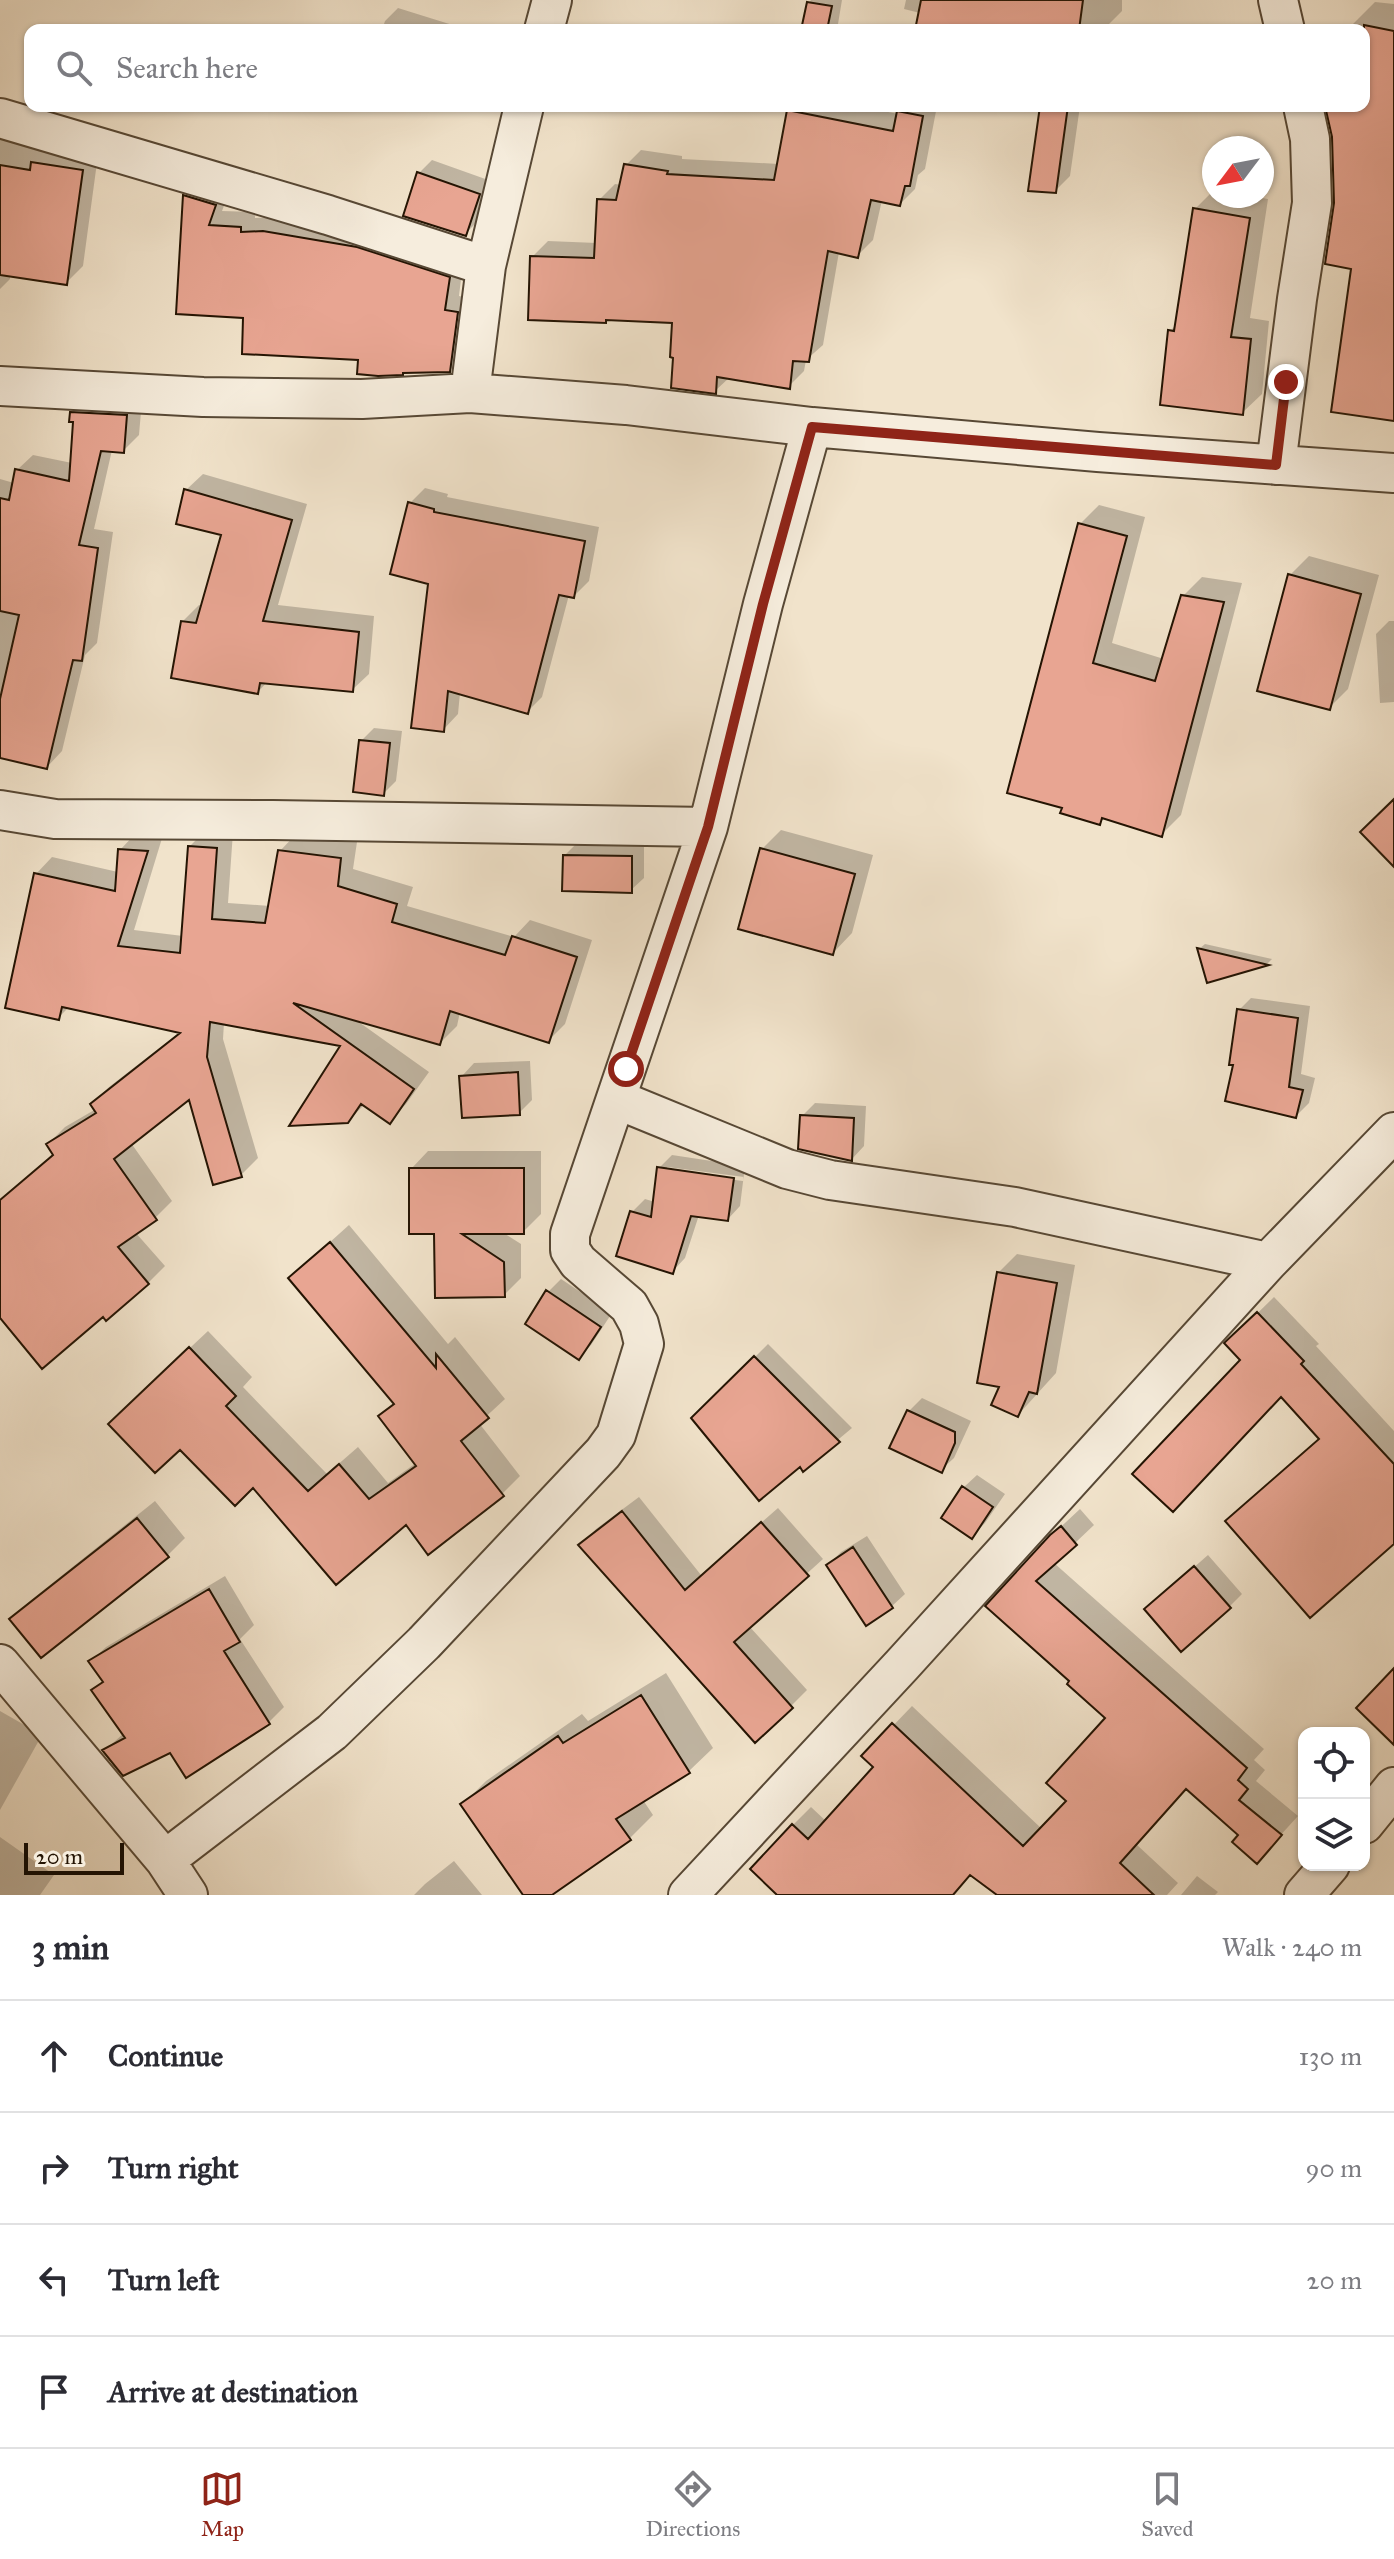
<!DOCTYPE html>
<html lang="en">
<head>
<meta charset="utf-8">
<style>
	:root { --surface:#fff; --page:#f7f7f7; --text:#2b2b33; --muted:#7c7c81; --line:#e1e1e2; --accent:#8f2418 }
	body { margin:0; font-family:"IM FELL Great Primer",serif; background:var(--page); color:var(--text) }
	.controls { position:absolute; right:24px; bottom:24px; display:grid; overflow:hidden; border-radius:16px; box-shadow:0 2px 6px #0004 }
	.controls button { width:72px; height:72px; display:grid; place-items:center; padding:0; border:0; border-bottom:2px solid var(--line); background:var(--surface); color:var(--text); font:40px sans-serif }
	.compass { position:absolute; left:1202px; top:136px; width:72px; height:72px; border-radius:50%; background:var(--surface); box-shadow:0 2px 6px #0004; rotate:238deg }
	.scale { position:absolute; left:24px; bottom:20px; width:100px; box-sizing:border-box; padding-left:8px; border:4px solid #241403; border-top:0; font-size:22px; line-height:28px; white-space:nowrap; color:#241403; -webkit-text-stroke:6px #f6eddd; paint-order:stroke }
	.stop { position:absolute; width:24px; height:24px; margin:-18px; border:6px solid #8f2418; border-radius:50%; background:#fff }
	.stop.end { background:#8f2418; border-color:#fff; box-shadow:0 2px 8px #0008 }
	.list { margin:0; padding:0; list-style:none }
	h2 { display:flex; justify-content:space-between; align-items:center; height:104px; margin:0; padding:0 32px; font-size:34px }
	h2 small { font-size:26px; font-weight:400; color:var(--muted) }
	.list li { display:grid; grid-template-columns:52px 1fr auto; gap:24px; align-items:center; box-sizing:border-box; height:112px; padding:0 32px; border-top:2px solid var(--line) }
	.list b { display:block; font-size:30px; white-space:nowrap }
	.list em { font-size:26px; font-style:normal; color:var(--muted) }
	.icon { flex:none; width:44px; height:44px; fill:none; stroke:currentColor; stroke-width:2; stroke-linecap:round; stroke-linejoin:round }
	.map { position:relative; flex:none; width:1394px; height:1895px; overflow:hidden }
	.search { position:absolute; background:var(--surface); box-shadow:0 2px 6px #0004; left:24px; right:24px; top:24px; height:88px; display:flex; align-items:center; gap:20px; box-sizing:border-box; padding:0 28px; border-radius:16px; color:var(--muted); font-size:30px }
	.sheet { height:552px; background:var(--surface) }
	nav { display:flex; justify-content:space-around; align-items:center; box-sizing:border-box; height:112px; border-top:2px solid var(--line); background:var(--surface); font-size:22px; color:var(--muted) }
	nav a { display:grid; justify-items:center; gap:4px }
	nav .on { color:var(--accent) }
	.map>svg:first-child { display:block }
	.shadow { fill:#0003; fill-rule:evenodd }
	.building { fill:#e8a592; stroke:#241403; stroke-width:2 }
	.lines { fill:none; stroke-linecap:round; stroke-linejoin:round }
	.minor-casing { stroke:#574835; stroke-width:42 }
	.minor { stroke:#f6eddd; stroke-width:38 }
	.route { stroke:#8f2418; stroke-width:10 }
</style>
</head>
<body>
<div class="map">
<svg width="1394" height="1895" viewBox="0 0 1394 1895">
	<rect width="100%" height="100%" fill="#f1e3cb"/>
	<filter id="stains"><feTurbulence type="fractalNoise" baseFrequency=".0025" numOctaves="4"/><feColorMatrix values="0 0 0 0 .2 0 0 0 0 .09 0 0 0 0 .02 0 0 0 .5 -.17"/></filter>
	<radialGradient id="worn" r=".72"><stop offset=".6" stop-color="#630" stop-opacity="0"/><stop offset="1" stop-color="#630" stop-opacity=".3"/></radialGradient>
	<path class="shadow" d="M811 0H842L837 30H803L809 3Z
		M906 0H1032V30H917L920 13 904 9Z
		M1057 0H1122V11L1107 26 1091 25 1090 30H1053Z
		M1375 2 1394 4V419L1336 203 1334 137 1328 106H1364V30H1351L1353 24Z
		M398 8 459 27 458 30H382L385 21Z
		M794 106H859L898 114 905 106H937L925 169 918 175 915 189 900 204 882 200 873 240 857 256 839 252 823 345 806 360 804 371 789 386 730 377 715 391 674 322 609 318 606 321 532 257 548 241 597 243 599 200 615 184 622 185 626 165 641 150 682 156V159L779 164 789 111Z
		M1042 106H1080L1070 176 1055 191Z
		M0 127H4V140L98 155 83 266 66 283 10 274V279L0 289Z
		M432 160 491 181 478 221 465 234 419 173Z
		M199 181 230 190 222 211 255 212V218L279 217 463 263 459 296 472 298 465 355 450 370 360 358 245 316 185 196Z
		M1214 190V196H1251L1268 199 1250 318 1269 321 1262 394 1242 413 1170 331 1177 324 1195 209Z
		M88 397 142 400 139 435 123 451 112 450 94 529 113 532 97 643 85 655 62 751 47 767 0 756V479L14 483 17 470 33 455 72 463 75 421 72 413Z
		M203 474 307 504 278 605 374 616 369 674 352 690 268 681 258 692 183 621 199 605H203L223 534 186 490Z
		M425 488 448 494 447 497 599 527 589 581 574 596 569 595 542 697 527 712 460 693 458 714 443 730 430 582 410 503Z
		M1099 505 1145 517 1112 643 1164 659 1183 596 1202 577 1242 583 1181 815 1162 834 1105 817 1100 823 1080 524Z
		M1309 556 1379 575 1348 689 1329 708 1290 575Z
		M1389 621H1394V702L1380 703 1376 634Z
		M374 728 402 731 396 781 384 793 361 741Z
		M206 830 233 832 228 903 270 906 280 851 296 834 357 842 353 869 413 887 407 906 514 937 530 920 592 940 565 1024 548 1041 460 1012 457 1026 440 1043 356 1020 429 1072 406 1104 389 1121 365 1104 348 1121 343 1045 224 1023 223 1039 258 1158 241 1175 190 1097 131 1143 172 1201 155 1218 135 1232 165 1266 148 1283 103 1314 0 1315V1212L54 1154 48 1144 65 1127 96 1109 92 1104 109 1087 180 1032 69 1007 59 1017 36 874 52 857 118 872 120 850 136 833 163 835 134 930 183 936 190 846Z
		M781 830 873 855 852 933 833 953 762 849Z
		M578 842 644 844V878L631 890 565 855Z
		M1205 944 1272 959 1268 963 1208 981 1199 949Z
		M1251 998 1310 1006 1301 1074 1315 1078 1309 1103 1296 1116 1236 1064 1239 1010Z
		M530 1061 532 1100 519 1113 462 1076 474 1063Z
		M815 1103 866 1106 864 1146 852 1159 802 1116Z
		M428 1151H541V1214L523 1232H502L521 1244V1278L504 1295 436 1232 411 1169Z
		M672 1155 745 1166 740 1206 728 1219 699 1215 685 1258 673 1271 632 1212 645 1199 655 1202 659 1168ZM667 1167 744 1177 743 1181 667 1171Z
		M349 1225 448 1344 455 1337 505 1399 479 1423 520 1476 502 1494 406 1522 254 1485 180 1447 128 1406 208 1331 252 1377 243 1387 327 1474 358 1447 388 1483 416 1463 381 1416 395 1402 290 1278Z
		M1017 1254 1075 1265 1056 1373 1018 1415 1002 1385 998 1273Z
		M561 1279 612 1313 591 1345 579 1358 548 1292Z
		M1274 1297 1319 1344 1316 1346 1394 1431V1542L1321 1438 1281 1395 1227 1343Z
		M768 1344 852 1428 803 1469 800 1465 694 1418Z
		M922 1398 971 1421 954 1458 941 1470 892 1447 909 1411Z
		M977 1475 1005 1494 985 1523 972 1536 964 1487Z
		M639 1497 701 1575 778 1508 823 1559 749 1626 807 1690 791 1706 581 1545 596 1529Z
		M155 1501 185 1538 167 1556 12 1619 30 1601Z
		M1080 1509 1094 1525 1054 1563 1264 1749 1254 1760 1265 1770 1256 1781 1298 1816 1257 1861 1241 1835 1187 1787 1136 1844 1178 1883 1167 1895H1000L971 1873 952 1895H780L793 1825 811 1807 827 1822 876 1767 864 1756 912 1706 1042 1829 1069 1801 1108 1717 1072 1681 988 1606 1051 1536Z
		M867 1536 905 1594 892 1606 867 1624 828 1565 841 1552Z
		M1208 1555 1242 1594 1230 1606 1160 1597Z
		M225 1576 254 1625 240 1639 284 1707 269 1722 186 1776 170 1750 104 1751 124 1733 94 1690 104 1680 91 1661 106 1647Z
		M666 1673 713 1748 689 1771 643 1800 653 1815 630 1838 548 1895H525L462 1805 486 1781 582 1714 588 1721Z
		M0 1711 42 1735 0 1810Z
		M0 1837 54 1875 40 1895H0Z
		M454 1861 482 1895H414L425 1884Z
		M1197 1876 1218 1892 1215 1895H1181Z"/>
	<path class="building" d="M921 0H1083L1079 30H915Z
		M807 2 832 6 827 30H801Z
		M1364 25 1394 31V421L1331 412 1351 269 1325 264 1334 203 1332 137 1325 106H1364Z
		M1040 106H1068L1056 193 1028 191Z
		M787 110 893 131 897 111 923 116 910 186H905L900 206 871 200 858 258 828 251 809 362 793 361 790 389 717 377 716 394 671 388 673 358 670 357 672 323 606 320V323L528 320 530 256 594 258 597 199 616 200 624 164 668 171 667 174 774 180Z
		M31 162 83 170 67 285 0 275V165L30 170Z
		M417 172 480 194 466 236 403 216Z
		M183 195 216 205 209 225 241 227V232L263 231 357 247 450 277 445 310 458 312 450 372 403 373V375L378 376 357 374 358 360 242 354 243 318 176 314Z
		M1193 208 1250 218 1231 337 1251 339 1243 415 1160 405 1168 330 1174 331Z
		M70 412 127 415 124 453 101 451 79 545 98 548 82 661 73 660 47 769 0 758V699L19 615 0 611V498L9 500 15 469 69 481 73 422H69Z
		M184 489 292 520 263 621 359 632 353 692 260 683 258 694 171 678 181 621 196 623 221 535 176 524Z
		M408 502 434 509V512L585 541 574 598 559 595 528 714 448 691 444 732 411 728 428 584 390 574Z
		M1078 523 1127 536 1093 663 1155 681 1181 595 1224 602 1162 837 1102 818 1100 825 1060 813 1062 808 1007 793Z
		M1288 574 1361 594 1330 710 1257 691Z
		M359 740 390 743 384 796 353 792Z
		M1394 799V867L1360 832Z
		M188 846 217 848 212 919 265 923 278 850 341 858 338 886 397 904 392 922 505 955 512 936 577 957 549 1043 450 1011 440 1045 293 1003 414 1089 390 1124 361 1104 348 1123 289 1126 340 1046 210 1022 207 1057 242 1177 213 1185 189 1100 114 1159 157 1220 118 1247 149 1284 106 1321 103 1317 42 1369 0 1318V1200L53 1155 46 1144 96 1113 90 1104 180 1033 62 1007 59 1020 5 1008 34 873 115 891 118 849 148 851 118 946 180 953Z
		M760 848 855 874 833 955 738 929Z
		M563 855 632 856V893L562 891Z
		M1197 948 1269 965 1207 983Z
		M1237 1009 1298 1018 1289 1087 1303 1090 1296 1118 1225 1101 1233 1065H1229Z
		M518 1072 520 1115 462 1118 459 1076Z
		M800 1115 854 1118 852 1161 798 1149Z
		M657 1167 734 1178 728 1221 691 1216 673 1274 616 1256 630 1211 651 1217Z
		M409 1168H524V1234H462L504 1262 505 1297 435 1298 434 1234H409Z
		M330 1242 436 1368V1354L489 1418 461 1441 504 1496 428 1555 406 1525 336 1585 253 1488 235 1506 180 1450 155 1473 108 1424 189 1347 236 1396 226 1406 308 1491 339 1464 369 1499 416 1466 378 1416 394 1404 288 1278Z
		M997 1272 1057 1283 1037 1394 1029 1392 1018 1417 991 1405 999 1387 977 1383Z
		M546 1290 601 1327 579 1360 525 1324Z
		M1257 1312 1304 1361 1301 1364 1394 1464V1544L1310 1618 1225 1521 1319 1439 1281 1397 1173 1512 1132 1474 1240 1360 1224 1343Z
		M754 1356 840 1442 803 1472 800 1467 759 1501 691 1418Z
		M907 1410 955 1432V1443L942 1473 889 1448Z
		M962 1486 993 1507 972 1539 941 1518Z
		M622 1511 685 1590 761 1522 809 1576 734 1642 793 1708 755 1743 578 1545Z
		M137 1518 169 1557 41 1658 9 1619Z
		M1061 1526 1077 1545 1036 1581 1247 1768 1238 1780 1248 1789 1239 1800 1282 1835 1257 1864 1232 1842 1238 1835 1186 1789 1120 1863 1154 1895H997L970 1875 953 1895H777L750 1869 792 1824 808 1839 873 1767 861 1756 892 1723 1023 1846 1066 1801 1046 1783 1105 1718 1067 1684 1069 1681 985 1606 1050 1535Z
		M853 1547 893 1608 866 1626 826 1565Z
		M1194 1566 1231 1608 1181 1652 1144 1609Z
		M209 1589 240 1642 224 1651 270 1724 186 1778 170 1753 123 1776 102 1750 125 1738 91 1690 103 1682 88 1661Z
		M1394 1668V1745L1356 1708Z
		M641 1695 690 1773 616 1819 631 1840 552 1895H523L460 1804 558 1736 563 1743Z"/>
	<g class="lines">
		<defs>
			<path id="minor" d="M1278 0 1285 30
				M544 30 552 0
				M0 118 328 215 486 266
				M0 386 203 397 362 399 470 393 626 405 812 427 1098 452 1394 473
				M470 393 486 266 524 106
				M1276 465 1297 299 1312 203 1310 139 1303 106
				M0 810 55 819 273 820 708 827
				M616 1099 787 1169 830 1180 1015 1207 1268 1262
				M0 1664 165 1860 188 1895
				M1364 1824 1394 1787
				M165 1860 332 1732 424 1643 603 1453 616 1435 644 1344 639 1324 629 1306 578 1262 570 1250V1234L708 827 763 604 812 427
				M688 1895 902 1665 1268 1262 1394 1132
				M1304 1895 1330 1865"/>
		</defs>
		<use href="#minor" class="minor-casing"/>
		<use href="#minor" class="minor"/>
	</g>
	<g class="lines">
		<path class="route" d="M626 1069 708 827 763 604 812 427 1276 465 1286 382"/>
	</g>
	<rect width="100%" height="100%" filter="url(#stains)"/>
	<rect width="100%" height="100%" fill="url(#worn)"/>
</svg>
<div class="controls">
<button><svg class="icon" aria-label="locate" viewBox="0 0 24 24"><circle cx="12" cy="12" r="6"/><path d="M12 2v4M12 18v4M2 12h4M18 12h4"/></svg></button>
<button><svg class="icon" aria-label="layers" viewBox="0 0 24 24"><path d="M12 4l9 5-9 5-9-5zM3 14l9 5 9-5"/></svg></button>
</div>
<svg class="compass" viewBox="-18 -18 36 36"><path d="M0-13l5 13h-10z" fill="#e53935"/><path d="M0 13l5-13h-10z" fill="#7c7c81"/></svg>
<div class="scale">20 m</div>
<div class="stop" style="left:626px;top:1069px"></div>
<div class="stop end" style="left:1286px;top:382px"></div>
<div class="search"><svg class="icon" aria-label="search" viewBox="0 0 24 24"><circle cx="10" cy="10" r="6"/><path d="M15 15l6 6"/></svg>Search here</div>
</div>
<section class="sheet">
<h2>3 min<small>Walk · 240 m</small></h2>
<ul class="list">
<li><svg class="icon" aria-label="ahead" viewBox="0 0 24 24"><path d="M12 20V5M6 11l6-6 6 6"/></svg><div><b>Continue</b></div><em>130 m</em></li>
<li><svg class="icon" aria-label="right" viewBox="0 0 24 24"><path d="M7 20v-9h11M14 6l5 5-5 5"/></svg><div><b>Turn right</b></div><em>90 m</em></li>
<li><svg class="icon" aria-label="left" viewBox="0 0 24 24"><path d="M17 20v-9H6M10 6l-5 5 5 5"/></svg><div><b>Turn left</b></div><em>20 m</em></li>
<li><svg class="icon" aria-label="arrive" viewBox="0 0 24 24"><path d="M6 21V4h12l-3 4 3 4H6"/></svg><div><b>Arrive at destination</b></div></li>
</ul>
</section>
<nav>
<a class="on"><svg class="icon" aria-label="map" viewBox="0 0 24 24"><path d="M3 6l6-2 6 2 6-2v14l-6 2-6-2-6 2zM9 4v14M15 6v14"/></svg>Map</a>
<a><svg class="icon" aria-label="directions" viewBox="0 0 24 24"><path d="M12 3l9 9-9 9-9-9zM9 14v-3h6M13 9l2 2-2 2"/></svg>Directions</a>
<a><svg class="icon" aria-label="saved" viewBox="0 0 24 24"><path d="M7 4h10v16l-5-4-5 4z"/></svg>Saved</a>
</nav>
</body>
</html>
